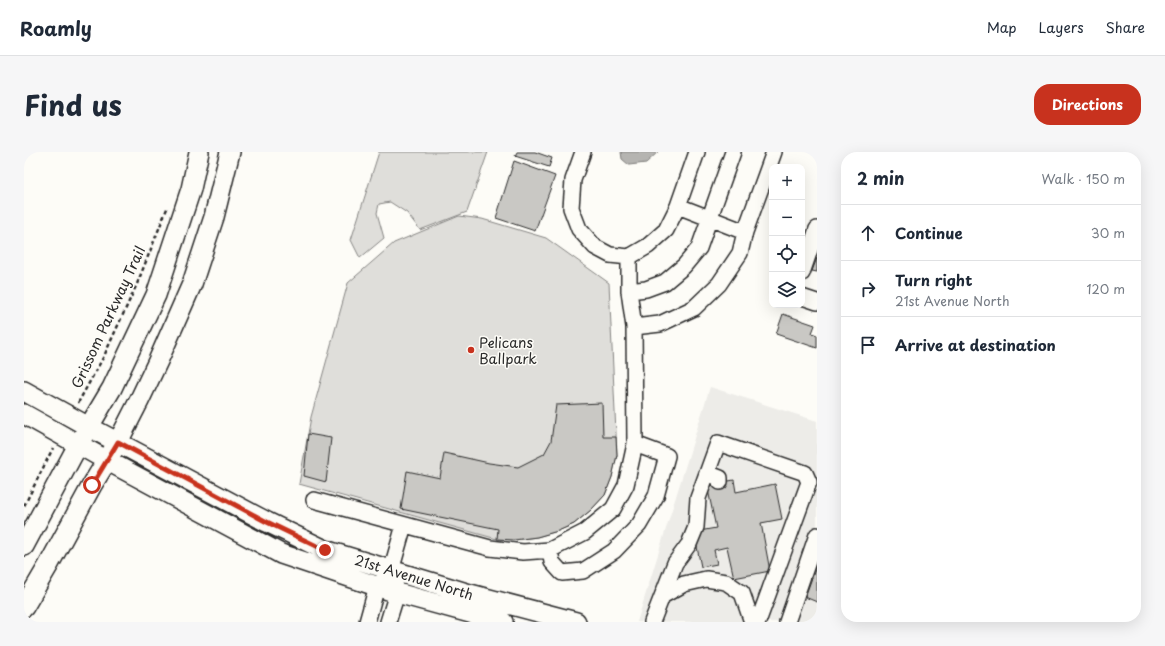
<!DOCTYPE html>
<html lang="en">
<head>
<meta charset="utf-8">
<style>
	:root { --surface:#fff; --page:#f6f6f7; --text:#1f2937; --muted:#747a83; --line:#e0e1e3; --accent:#c8321e }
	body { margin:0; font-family:"Playpen Sans",sans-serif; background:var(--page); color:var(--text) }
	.controls { position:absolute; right:12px; top:12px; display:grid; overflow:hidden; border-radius:8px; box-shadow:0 4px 16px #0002 }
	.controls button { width:36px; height:36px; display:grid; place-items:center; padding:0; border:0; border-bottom:1px solid var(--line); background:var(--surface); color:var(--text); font:20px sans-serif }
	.stop { position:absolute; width:12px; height:12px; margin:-9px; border:3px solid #c8321e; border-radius:50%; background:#fff }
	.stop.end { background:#c8321e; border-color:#fff; box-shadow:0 1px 4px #0008 }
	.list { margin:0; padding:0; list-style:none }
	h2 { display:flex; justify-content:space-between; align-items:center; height:52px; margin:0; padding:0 16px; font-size:17px }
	h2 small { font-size:13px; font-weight:400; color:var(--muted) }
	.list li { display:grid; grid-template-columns:26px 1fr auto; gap:12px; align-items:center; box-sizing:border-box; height:56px; padding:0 16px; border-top:1px solid var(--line) }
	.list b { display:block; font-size:15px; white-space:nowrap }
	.list p { margin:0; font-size:13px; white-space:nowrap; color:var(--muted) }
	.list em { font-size:13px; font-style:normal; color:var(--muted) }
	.icon { flex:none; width:22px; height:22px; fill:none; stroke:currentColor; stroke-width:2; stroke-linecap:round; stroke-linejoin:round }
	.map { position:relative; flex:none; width:793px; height:470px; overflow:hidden; border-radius:16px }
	header { display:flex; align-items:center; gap:24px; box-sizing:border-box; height:56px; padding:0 20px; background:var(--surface); border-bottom:1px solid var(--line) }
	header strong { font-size:19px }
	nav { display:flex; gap:22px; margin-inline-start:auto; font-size:14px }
	.intro { display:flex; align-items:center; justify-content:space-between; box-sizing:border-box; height:96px; padding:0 24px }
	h1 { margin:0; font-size:28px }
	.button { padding:10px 18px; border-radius:16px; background:var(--accent); color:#fff; font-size:14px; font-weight:700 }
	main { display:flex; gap:24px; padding:0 24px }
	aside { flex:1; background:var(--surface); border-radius:16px; box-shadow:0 4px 16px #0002 }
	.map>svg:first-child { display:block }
	.built { fill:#edece8 }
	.green { fill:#dfdeda; stroke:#858482 }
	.water { fill:#b5b4b1; stroke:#7e7d7b }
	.building { fill:#c9c8c4; stroke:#2b2b2b }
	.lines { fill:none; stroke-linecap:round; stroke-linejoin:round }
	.minor-casing { stroke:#2b2b2b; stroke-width:18 }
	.major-casing { stroke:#2b2b2b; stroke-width:22 }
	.path { stroke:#2b2b2b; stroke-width:2.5; stroke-dasharray:4 3; stroke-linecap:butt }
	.minor { stroke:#fdfcf7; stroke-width:15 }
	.major { stroke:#fdfcf7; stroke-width:19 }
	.route { stroke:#c8321e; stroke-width:5 }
	.poi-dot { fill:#c8321e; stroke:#fdfcf7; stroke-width:1.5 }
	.labels { text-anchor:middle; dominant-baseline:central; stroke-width:3; stroke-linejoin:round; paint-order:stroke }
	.street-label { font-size:14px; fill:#2b2b2b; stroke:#fdfcf7 }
	.poi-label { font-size:14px; fill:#2b2b2b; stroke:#fdfcf7; text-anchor:start }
</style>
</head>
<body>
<header>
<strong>Roamly</strong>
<nav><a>Map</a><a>Layers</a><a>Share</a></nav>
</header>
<div class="intro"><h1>Find us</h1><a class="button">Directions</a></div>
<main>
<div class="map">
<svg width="793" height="470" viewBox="0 0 793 470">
	<rect width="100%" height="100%" fill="#fdfcf7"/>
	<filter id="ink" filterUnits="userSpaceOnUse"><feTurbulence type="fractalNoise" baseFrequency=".025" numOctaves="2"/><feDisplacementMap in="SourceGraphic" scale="8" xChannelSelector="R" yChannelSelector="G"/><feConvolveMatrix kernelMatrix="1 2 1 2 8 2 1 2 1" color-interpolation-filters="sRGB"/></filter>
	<g filter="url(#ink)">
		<path class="built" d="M686 235 793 269V470H613Z"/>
		<path class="green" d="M355 0H464L443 60 396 78 383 61 366 50 355 52 353 61 360 86 336 106 327 88Z
			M435 64 458 67 522 86 585 131 593 303 588 325 581 343 567 358 550 372 534 379 513 385 490 388 473 387 275 332 287 265 324 131 370 91Z"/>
		<path class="water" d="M597 0H634L622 11 605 13 598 7Z"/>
		<path class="building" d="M493 0H511L528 6 525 15 491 4Z
			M490 9 531 24 511 79 472 66Z
			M793 106V120L788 119Z
			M759 162 791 173 788 181 793 183V196L752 182Z
			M578 251 579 285H592L593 303 588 325 581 343 567 358 550 372 534 379 513 385 490 388 473 387 474 377 377 357 383 319 416 326 420 301 465 311 494 315 520 302 527 289 532 253Z
			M284 282 307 286 302 330 280 324Z
			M710 328 712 340 751 332 758 367 737 371 746 419 710 426 703 395 690 398 693 412 677 415 670 380 692 376 683 333Z
			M793 412V450L781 445Z"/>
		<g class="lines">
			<defs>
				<path id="minor" d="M559 0 549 28 547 56 555 77 571 95 586 103 605 105 624 94 642 78 654 54 673 0
					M654 54 721 80
					M778 121 793 77
					M605 139 622 137 641 130 660 114 675 96 709 0
					M778 145 793 150
					M610 175 636 172 670 156 695 132 716 101 721 80 750 0
					M683 321 696 326V330
					M290 348 466 396 499 400 526 398 561 380 589 357 602 333 611 292 610 175 605 139V105
					M526 398 528 410 538 421 559 419 590 399 615 373 632 344 643 304 611 292
					M640 443 660 432 682 427 702 430 718 441 728 470
					M343 470 353 434 367 419 380 373
					M364 470 373 441 371 431
					M628 470 651 411 665 392 672 375 674 346 694 291 781 321 785 330 734 470
					M763 470 793 383"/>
				<path id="major" d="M0 239 65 275 243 370 301 398 446 442 552 470
					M0 262 82 308 257 402 373 441 479 470
					M0 394 54 293 88 236 132 143 167 37 175 0
					M0 455 24 414 68 333 94 290 115 249 134 209 168 132 190 65 206 0"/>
			</defs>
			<use href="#minor" class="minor-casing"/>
			<use href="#major" class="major-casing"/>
			<path class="path" d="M54 251 80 204 113 132 144 54
				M0 354 29 296"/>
			<use href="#minor" class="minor"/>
			<use href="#major" class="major"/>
		</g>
	</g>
	<g class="lines" filter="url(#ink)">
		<path class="route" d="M68 333 94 290 243 370 301 398"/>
	</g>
	<circle class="poi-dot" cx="447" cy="198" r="4"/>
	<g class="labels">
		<g class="street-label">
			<text transform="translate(84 165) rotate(-65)">Grissom Parkway Trail</text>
			<text transform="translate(390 425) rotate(17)">21st Avenue North</text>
		</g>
		<g class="poi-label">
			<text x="455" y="190">Pelicans<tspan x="455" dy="16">Ballpark</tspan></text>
		</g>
	</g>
</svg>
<div class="controls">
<button>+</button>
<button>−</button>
<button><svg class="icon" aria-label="locate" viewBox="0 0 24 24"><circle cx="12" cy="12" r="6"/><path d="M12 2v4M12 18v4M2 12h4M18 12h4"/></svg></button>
<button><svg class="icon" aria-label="layers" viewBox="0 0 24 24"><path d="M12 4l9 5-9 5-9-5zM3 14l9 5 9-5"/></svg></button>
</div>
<div class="stop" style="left:68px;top:333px"></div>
<div class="stop end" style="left:301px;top:398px"></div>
</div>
<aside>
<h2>2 min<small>Walk · 150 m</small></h2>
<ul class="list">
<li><svg class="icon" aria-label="ahead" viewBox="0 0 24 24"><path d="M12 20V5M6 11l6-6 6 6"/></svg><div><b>Continue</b></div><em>30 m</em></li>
<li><svg class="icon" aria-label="right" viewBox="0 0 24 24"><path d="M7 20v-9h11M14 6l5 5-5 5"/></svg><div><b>Turn right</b><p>21st Avenue North</p></div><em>120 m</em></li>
<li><svg class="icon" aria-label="arrive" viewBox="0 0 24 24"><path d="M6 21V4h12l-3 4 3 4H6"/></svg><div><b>Arrive at destination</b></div></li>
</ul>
</aside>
</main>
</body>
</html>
